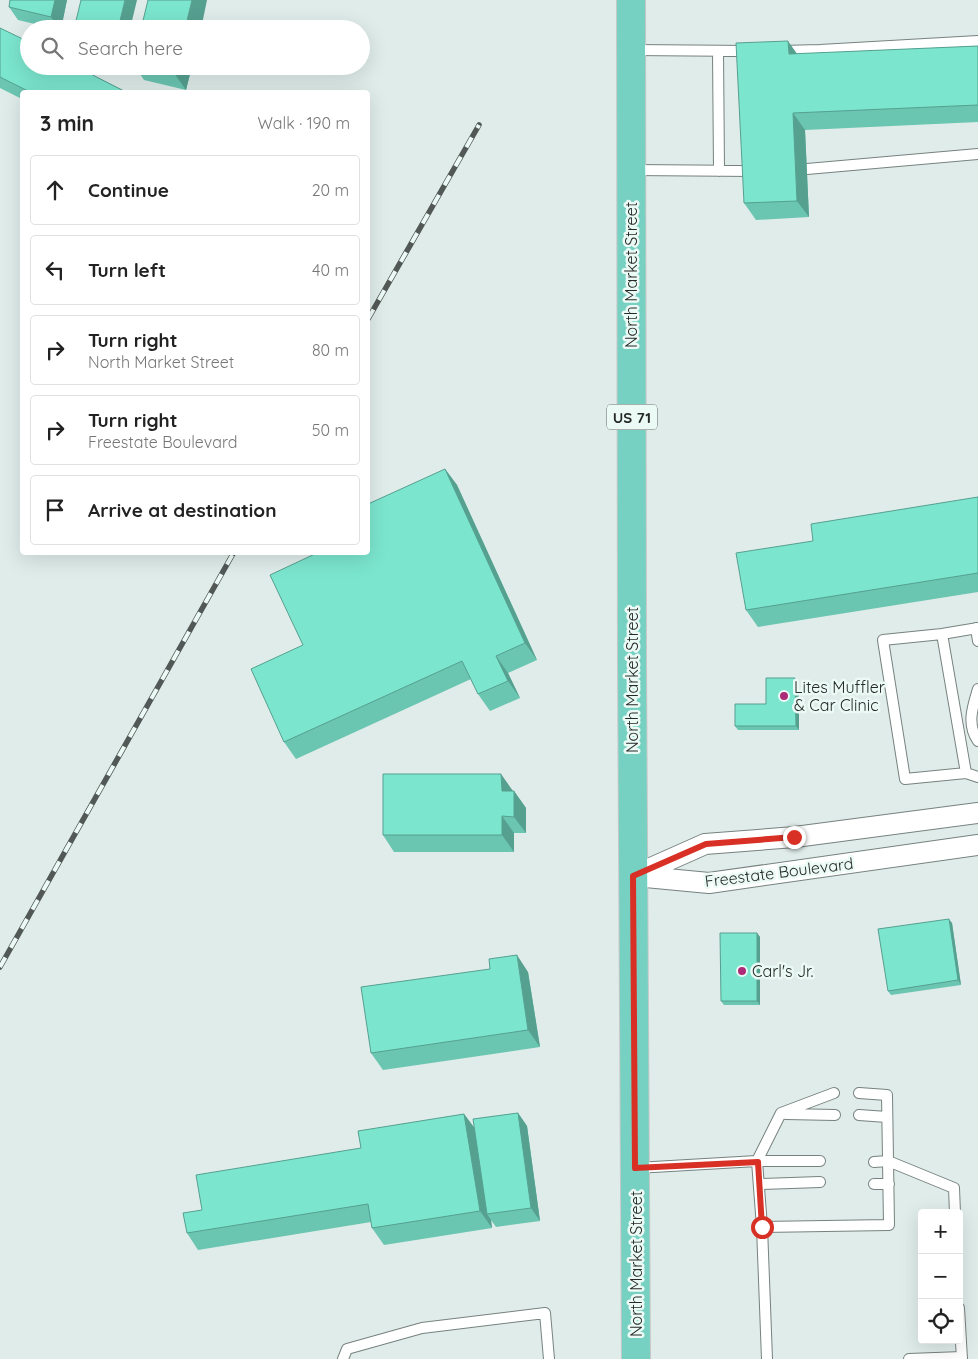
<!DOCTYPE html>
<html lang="en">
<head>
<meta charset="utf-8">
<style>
	:root { --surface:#fff; --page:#f6f6f6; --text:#222; --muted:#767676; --line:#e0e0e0 }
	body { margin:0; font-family:Quicksand,sans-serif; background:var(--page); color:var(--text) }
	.controls { position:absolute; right:15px; bottom:15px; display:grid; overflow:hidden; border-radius:5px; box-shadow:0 5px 20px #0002 }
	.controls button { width:45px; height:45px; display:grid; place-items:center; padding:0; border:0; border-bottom:1px solid var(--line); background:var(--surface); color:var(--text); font:25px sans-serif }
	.stop { position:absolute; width:15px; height:15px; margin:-11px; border:4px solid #d93025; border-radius:50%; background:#fff }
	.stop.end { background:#d93025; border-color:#fff; box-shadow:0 1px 5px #0008 }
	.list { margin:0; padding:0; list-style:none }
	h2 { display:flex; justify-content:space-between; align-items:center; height:65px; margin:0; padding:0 20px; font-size:21px }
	h2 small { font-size:16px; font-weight:400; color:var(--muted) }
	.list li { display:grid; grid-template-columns:32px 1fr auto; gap:15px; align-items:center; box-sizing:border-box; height:70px; margin:0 10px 10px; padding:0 10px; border:1px solid var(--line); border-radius:5px }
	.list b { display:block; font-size:19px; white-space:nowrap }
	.list p { margin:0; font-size:16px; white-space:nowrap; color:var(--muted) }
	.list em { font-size:16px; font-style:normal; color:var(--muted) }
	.icon { flex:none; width:28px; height:28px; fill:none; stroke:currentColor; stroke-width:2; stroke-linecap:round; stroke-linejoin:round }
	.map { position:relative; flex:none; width:978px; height:1359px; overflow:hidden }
	.search { position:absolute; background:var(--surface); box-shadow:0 5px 20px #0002; left:20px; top:20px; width:350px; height:55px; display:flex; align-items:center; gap:12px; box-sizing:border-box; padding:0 18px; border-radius:28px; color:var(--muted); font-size:19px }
	.panel { position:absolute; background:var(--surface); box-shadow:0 5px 20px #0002; left:20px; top:90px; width:350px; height:465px; border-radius:5px }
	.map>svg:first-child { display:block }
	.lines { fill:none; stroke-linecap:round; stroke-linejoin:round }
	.lane-casing { stroke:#76827f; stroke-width:12 }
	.street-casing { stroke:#76827f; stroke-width:22 }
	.primary-casing { stroke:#c6c7c7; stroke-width:30 }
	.lane { stroke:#fff; stroke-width:10 }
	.street { stroke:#fff; stroke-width:20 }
	.primary { stroke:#77d1c2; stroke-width:28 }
	.rail-casing { stroke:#515856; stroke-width:5.5 }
	.rail { stroke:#ecfaf6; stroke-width:4; stroke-dasharray:11; stroke-linecap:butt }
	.wall { fill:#6ac5b1 }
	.shaded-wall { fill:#56a090 }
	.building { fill:#7be5ce; stroke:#56a090 }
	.route { stroke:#d93025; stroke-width:6 }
	.poi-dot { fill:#ac2c7a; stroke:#ecfaf6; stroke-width:2 }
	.labels { text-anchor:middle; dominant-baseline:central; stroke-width:5; stroke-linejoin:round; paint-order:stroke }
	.shield { fill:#ecfaf6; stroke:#606865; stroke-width:1 }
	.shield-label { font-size:15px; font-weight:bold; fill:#242927 }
	.street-label { font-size:16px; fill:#242927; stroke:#ecfaf6 }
	.poi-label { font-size:16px; fill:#242927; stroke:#ecfaf6; text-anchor:start }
</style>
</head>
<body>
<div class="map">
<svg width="978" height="1359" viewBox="0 0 978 1359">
	<rect width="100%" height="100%" fill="#dfece9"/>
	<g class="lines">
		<defs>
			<path id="lane" d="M632 50 750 51
				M718 51 719 171
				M782 51 820 50 978 41
				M807 169 978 154
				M632 170 754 171
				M976 628 978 641
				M942 634 883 640 905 779 966 773 978 777
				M978 689C973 706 966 724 978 741
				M966 773 942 634 978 628
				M786 1114 835 1115
				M859 1115 887 1117
				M820 1161H757L781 1113 834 1093
				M874 1162 888 1161 954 1188 955 1213
				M636 1168 757 1161 762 1227 767 1359
				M759 1184 820 1182
				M874 1184H889
				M762 1227 889 1225 887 1095 859 1093
				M959 1308 962 1359
				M343 1359 347 1349 422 1328 545 1313 549 1359
				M909 1359 962 1357"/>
			<path id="street" d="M633 876 705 844 795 837 978 813
				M635 876 709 883 978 845"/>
			<path id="primary" d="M631 0 632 664 636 1359"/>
		</defs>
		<use href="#lane" class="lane-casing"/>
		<use href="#street" class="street-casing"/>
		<use href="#primary" class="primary-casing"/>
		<use href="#lane" class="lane"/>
		<use href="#street" class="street"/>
		<use href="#primary" class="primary"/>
		<defs>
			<path id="rail" d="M368 319 479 125
				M0 967 234 552"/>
		</defs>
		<use href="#rail" class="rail-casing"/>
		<use href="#rail" class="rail"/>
	</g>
	<path class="wall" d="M10 0H67L61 29H56L18 20 9 7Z
		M0 28 126 92H22V99L0 88Z
		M978 46V122L805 130 809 217 756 220 744 203 797 54Z
		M135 66H192L186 90 144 80Z
		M445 469 457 485 537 660 508 673 520 698 490 711 478 694 471 679 296 759 284 742 303 645 368 552Z
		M978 497V592L758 627 746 610 813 541Z
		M795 678 799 683V730H738L735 726 766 704Z
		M513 791H514L526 808V833H514V852H394L383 835Z
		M952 923 961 985 891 995 888 991Z
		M757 933 760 937V1005H724L721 1001Z
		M528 972 540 1047 383 1070 371 1053Z
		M518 1113 527 1126 540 1221 496 1227 491 1220 492 1228 384 1245 372 1228 371 1222 198 1250 187 1233 202 1210 361 1148 464 1114 475 1129Z"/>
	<path class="shaded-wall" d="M55 0H67L61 29H60L51 17Z
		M125 0H137L130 29H118Z
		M192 0H207L201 29H185Z
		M788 41 800 58 789 54Z
		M176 66H192L186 90 174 73Z
		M793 113 805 130 809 217 797 201Z
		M445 469 457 485 537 660 525 643Z
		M496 656 508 673 520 698 508 681Z
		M795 678 799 683V730L796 726Z
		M501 774 513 791H502Z
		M514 791 526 808V833L514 817Z
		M502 816 514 833V852L502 835Z
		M949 919 952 923 961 985 958 980Z
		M757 933 760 937V1005L757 1001Z
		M517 955 528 972 540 1047 528 1030Z
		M518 1113 527 1126 540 1221 531 1208Z
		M464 1114 476 1130 487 1214 491 1220 492 1228 480 1211Z"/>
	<path class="building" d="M10 0H55L51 17 9 7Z
		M81 0H125L118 29H74Z
		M148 0H192L185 29H141Z
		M0 28 29 42V66H75L126 92H30L0 77Z
		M788 41 789 54 978 46V105L793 113 797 201 744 203 736 43Z
		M145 66H176L174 73Z
		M445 469 525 643 496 656 508 681 478 694 462 661 284 742 251 669 303 645 270 575 319 552H368V504Z
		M978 497V573L746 610 736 553 813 541 811 524Z
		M766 678H795L796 726H735V704H766Z
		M383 774H501L502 791H514V817L502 816V835H383Z
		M949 919 958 980 888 991 878 929Z
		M720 933H757V1001H721Z
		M517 955 528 1030 371 1053 361 987 490 969 489 959Z
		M518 1113 531 1208 487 1214 473 1119Z
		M464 1114 480 1211 372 1228 368 1204 187 1233 183 1213 202 1210 196 1175 361 1148 358 1131Z"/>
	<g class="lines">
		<path class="route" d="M762 1227 758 1162 635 1168 633 876 706 844 794 837"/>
	</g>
	<g class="poi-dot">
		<circle cx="784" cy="696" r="5"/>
		<circle cx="742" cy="971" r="5"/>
	</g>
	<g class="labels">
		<rect class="shield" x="607" y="404.5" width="50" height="25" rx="4"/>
		<g class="shield-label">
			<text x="632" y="417">US 71</text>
		</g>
		<g class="street-label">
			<text transform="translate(631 275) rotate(-90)">North Market Street</text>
			<text transform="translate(632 680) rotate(-90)">North Market Street</text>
			<text transform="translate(779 872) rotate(-7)">Freestate Boulevard</text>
			<text transform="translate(636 1264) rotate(-90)">North Market Street</text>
		</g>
		<g class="poi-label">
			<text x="794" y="687">Lites Muffler<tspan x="794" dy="18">&amp; Car Clinic</tspan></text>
			<text x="752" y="971">Carl's Jr.</text>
		</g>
	</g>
</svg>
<div class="controls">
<button>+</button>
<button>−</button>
<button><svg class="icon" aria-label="locate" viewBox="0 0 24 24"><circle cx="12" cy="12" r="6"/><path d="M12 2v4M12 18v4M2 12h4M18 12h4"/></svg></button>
</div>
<div class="stop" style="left:762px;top:1227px"></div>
<div class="stop end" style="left:794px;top:837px"></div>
<div class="search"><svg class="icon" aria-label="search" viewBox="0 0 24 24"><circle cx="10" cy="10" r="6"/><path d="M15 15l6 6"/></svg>Search here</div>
<section class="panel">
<h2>3 min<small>Walk · 190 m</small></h2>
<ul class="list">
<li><svg class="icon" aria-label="ahead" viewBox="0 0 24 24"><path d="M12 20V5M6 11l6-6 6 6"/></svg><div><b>Continue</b></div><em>20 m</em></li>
<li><svg class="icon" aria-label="left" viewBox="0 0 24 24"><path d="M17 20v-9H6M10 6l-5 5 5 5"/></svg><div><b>Turn left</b></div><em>40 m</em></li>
<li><svg class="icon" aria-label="right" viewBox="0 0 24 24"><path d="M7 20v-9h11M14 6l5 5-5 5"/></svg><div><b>Turn right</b><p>North Market Street</p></div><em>80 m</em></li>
<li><svg class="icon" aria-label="right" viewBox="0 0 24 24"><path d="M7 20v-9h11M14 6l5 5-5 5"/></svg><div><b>Turn right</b><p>Freestate Boulevard</p></div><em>50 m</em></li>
<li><svg class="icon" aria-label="arrive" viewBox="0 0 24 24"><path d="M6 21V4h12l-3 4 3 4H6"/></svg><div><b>Arrive at destination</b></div></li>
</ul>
</section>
</div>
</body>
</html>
